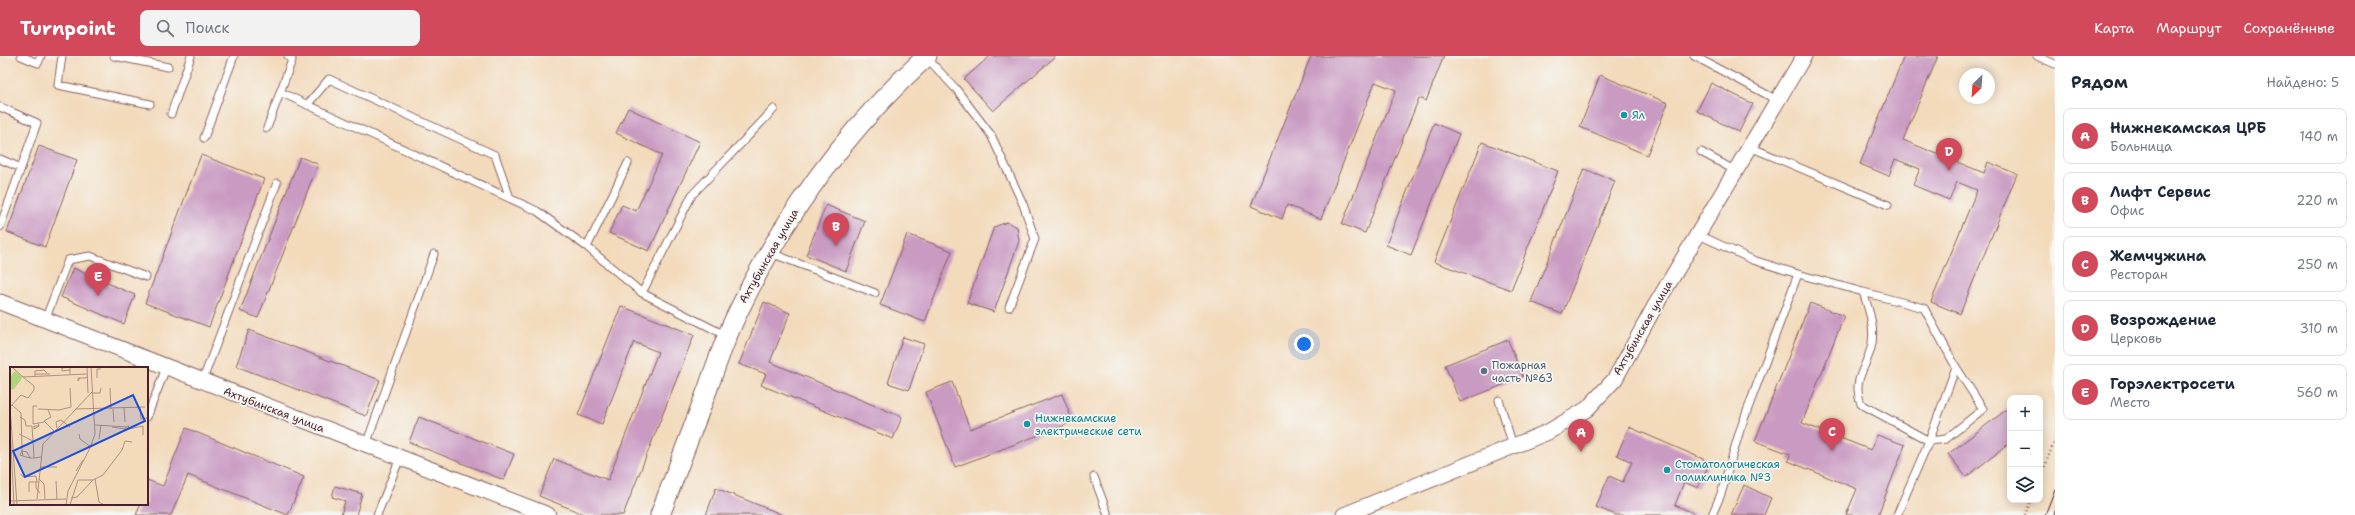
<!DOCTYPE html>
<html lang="ru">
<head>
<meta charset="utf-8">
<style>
	:root { --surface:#fff; --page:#f2f2f3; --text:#1f2937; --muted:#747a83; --line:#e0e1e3; --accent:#d1495b }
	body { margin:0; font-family:"Shantell Sans",sans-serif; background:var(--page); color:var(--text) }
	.controls { position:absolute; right:12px; bottom:12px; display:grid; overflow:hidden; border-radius:8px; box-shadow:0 2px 10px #0003 }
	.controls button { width:36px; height:36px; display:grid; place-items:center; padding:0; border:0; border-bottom:1px solid var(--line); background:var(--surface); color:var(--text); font:20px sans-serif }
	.compass { position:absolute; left:1959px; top:12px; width:36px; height:36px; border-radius:50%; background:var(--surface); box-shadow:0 2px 10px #0003; rotate:205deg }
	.you { position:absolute; left:1304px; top:288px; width:14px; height:14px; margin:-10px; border:3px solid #fff; border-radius:50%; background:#1a73e8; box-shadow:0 0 0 6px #1a73e833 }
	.badge { display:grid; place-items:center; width:26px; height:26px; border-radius:50%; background:var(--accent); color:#fff; font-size:13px; font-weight:700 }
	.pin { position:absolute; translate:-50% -33px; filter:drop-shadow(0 1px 2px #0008) }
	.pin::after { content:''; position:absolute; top:21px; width:14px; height:12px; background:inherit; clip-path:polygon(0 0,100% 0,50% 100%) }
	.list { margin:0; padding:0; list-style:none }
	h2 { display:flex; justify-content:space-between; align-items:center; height:52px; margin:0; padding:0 16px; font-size:17px }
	h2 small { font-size:13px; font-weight:400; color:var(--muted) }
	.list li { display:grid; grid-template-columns:26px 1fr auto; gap:12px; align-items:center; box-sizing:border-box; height:56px; margin:0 8px 8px; padding:0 8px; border:1px solid var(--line); border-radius:8px }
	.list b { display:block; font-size:15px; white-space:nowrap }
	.list p { margin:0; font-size:13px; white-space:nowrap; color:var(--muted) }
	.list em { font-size:13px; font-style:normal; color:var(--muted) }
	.icon { flex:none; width:22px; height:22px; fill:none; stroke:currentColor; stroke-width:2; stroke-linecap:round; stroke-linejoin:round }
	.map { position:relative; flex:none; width:2055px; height:459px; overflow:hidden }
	header { display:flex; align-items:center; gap:24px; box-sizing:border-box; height:56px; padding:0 20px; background:var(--accent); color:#fff }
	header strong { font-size:19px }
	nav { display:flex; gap:22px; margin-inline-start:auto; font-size:14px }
	.search { width:280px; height:36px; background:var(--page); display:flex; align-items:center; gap:10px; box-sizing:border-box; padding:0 14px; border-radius:8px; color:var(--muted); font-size:15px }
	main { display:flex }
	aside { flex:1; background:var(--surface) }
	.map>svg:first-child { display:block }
	.building { fill:#c99ac2 }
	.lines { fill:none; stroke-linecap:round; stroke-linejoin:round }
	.service-casing { stroke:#85605d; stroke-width:9 }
	.minor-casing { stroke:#85605d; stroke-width:17 }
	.tertiary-casing { stroke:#85605d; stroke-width:21 }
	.path { stroke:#85605d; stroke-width:2.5; stroke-dasharray:1 3; stroke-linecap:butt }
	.service { stroke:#fff; stroke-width:7 }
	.minor { stroke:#fff; stroke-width:15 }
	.tertiary { stroke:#fff; stroke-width:19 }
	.tram { stroke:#4a1f2b; stroke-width:1 }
	.culture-dot { fill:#0f9aa8; stroke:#f6f6f2; stroke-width:1.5 }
	.service-dot { fill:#5c6f8a; stroke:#f6f6f2; stroke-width:1.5 }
	.labels { text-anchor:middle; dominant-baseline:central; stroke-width:3.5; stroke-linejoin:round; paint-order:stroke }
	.culture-label { font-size:11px; fill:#0d838f; stroke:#f6f6f2; text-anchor:start }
	.street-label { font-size:11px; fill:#4a1f2b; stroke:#f6f6f2 }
	.service-label { font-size:11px; fill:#4e5e75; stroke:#f6f6f2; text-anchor:start }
	.inset-road { fill:none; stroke:#af8f81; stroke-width:1 }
	.view { fill:#1d4ed8; fill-opacity:0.15; stroke:#1d4ed8; stroke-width:2 }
	.inset-edge { fill:none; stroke:#4a1f2b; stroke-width:2 }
</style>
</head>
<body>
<header>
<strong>Turnpoint</strong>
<div class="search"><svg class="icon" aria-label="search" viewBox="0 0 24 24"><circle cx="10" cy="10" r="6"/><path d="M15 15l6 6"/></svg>Поиск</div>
<nav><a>Карта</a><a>Маршрут</a><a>Сохранённые</a></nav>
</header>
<main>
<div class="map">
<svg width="2055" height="459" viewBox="0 0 2055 459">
	<rect width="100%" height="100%" fill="#f6f6f2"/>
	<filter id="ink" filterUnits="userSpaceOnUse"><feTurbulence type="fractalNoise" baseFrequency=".025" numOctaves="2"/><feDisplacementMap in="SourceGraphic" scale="8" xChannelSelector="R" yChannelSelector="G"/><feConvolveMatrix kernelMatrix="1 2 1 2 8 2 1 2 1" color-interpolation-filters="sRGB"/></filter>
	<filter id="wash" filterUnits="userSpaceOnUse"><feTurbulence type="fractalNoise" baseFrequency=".012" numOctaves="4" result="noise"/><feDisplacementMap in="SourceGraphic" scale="16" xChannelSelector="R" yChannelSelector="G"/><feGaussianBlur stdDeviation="0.9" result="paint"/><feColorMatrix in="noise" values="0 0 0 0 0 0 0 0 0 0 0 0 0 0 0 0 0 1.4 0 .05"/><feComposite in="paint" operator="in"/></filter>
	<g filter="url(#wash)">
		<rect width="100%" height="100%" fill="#f3dabb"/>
		<g id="blocks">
			<path class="building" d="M990 0H1056L993 55 964 23Z
				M1311 0H1444L1426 45 1419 42 1365 177 1342 168 1396 34 1375 26 1321 163 1287 149 1282 163 1251 150Z
				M1904 0H1938L1903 84 1984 117 1988 106 2017 118 1960 258 1931 246 1977 134 1957 126 1949 144 1913 129 1920 113 1895 103 1889 120 1860 108Z
				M1600 19 1668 47 1647 99 1580 71Z
				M1711 27 1753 48 1739 76 1697 55Z
				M628 52 700 86 649 195 609 177 622 149 636 155 662 99 616 77Z
				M1434 67 1459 78 1411 199 1386 189Z
				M1482 86 1558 115 1511 234 1434 206Z
				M39 90 77 104 45 191 7 176Z
				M201 99 264 123 209 271 145 247Z
				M300 101 318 108 258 262 240 255Z
				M1584 113 1615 125 1562 258 1531 246Z
				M826 149 865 165 846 215 806 199Z
				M1007 166 1017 171 1019 185 994 256 967 247 994 171Z
				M907 178 952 195 925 266 880 249Z
				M73 212 135 239 124 268 61 241Z
				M764 246 790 257 770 306 902 361 893 383 761 329 766 318 739 308Z
				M1810 247 1844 260 1802 367 1871 394 1877 379 1905 389 1878 459H1846L1857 433 1788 405 1790 398 1755 385Z
				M621 250 694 279 623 459H586L539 440 554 403 608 424 658 296 634 286 602 368 578 359Z
				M249 274 380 324 366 360 236 310Z
				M903 281 924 288 909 334 888 327Z
				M1508 284 1523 321 1460 346 1445 309Z
				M952 326 970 373 1062 338 1073 366 955 411 926 336Z
				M2010 351V387L1966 421 1948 398Z
				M419 361 514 398 504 424 409 386Z
				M1629 371 1710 406 1698 432 1684 426 1675 449 1698 459H1616L1596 451 1609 420 1623 426 1632 406 1617 399Z
				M186 372 304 421 288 459 188 419 171 459H136L141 448H147V424L163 430Z
				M1744 429 1771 442 1764 459H1731Z
				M335 430 362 438 356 459H341L345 445 332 441Z
				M716 432 781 458V459H706Z"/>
		</g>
	</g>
	<g filter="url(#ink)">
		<use href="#blocks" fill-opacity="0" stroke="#85605d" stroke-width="1"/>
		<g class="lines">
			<defs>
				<path id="service" d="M21 0 38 7 41 0
					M62 0 58 29 150 48
					M114 0 168 11
					M1694 0 1777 44
					M2037 0 2055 8
					M926 1 956 33 991 79 1023 148 1035 183 1009 251
					M280 36 537 155 587 191 642 237 727 280
					M307 49 329 23 495 99 510 142
					M0 51 37 67 0 171
					M171 58 191 0
					M267 72 292 4 288 0
					M204 82 234 0
					M1750 91 1888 149
					M1701 96 1736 115
					M0 103 21 112
					M1699 179 1753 204 1798 218 1740 374 1721 438 1712 459
					M587 191 628 107
					M771 197 875 237
					M1798 218 1863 236C1869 254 1876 273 1871 292 1865 314 1852 324 1861 348L1929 385 1956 311 1924 252 1863 236
					M642 237 692 139 774 53
					M45 264 68 204 90 200 146 221
					M202 326 277 127
					M1499 344 1513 390
					M147 361 166 312
					M366 389 434 198
					M1094 421 1108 459
					M377 459 400 402
					M1897 459 1929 385 1946 383 1983 353 1956 311"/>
				<path id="minor" d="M0 246 548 459
					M1344 459 1548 376 1587 353 1615 323 1655 250 1804 0"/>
				<path id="tertiary" d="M660 459C676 417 692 374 708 332 717 306 726 280 738 256 784 159 848 72 927 0"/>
			</defs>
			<use href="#service" class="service-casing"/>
			<use href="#minor" class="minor-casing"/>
			<use href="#tertiary" class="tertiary-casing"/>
			<path class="path" d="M2040 422 2055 384
				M2025 459 2031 444"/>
			<use href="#service" class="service"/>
			<use href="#minor" class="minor"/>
			<use href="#tertiary" class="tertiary"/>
			<path class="tram" d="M2045 459 2055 433
				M2054 459 2055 455"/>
		</g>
	</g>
	<g class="culture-dot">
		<circle cx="1624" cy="59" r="4"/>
		<circle cx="1027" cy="368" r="4"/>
		<circle cx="1667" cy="414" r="4"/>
	</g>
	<circle class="service-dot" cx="1484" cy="315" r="4"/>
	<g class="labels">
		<g class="culture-label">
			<text x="1632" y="59">Ял</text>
			<text x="1035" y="362">Нижнекамские<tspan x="1035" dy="13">электрические сети</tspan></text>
			<text x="1675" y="408">Стоматологическая<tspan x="1675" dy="13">поликлиника №3</tspan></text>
		</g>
		<g class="street-label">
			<text transform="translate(769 200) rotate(-60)">Ахтубинская улица</text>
			<text transform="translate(1643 272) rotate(-60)">Ахтубинская улица</text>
			<text transform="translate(274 354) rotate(21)">Ахтубинская улица</text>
		</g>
		<g class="service-label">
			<text x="1492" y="309">Пожарная<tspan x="1492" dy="13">часть №63</tspan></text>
		</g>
	</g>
	<g transform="translate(10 311)">
		<rect width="138" height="138" fill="#f3dabb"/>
		<path d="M5 4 12 10 11 13 3 23 0 21V10Z" fill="#aed47d"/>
		<path class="inset-road" d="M77 0 78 26M3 1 13 10 77 7M60 3 52 4V1L60 0V7M25 7V4L34 3 37 6M25 9V7H40M70 11 68 14V11H76L77 10M87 11V2H91M100 21 101 42M83 26H90L91 21M2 38 11 46 12 84 10 88 13 89M27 39H23V57L34 55M0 40 11 28 18 31 24 23V19L13 10M0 40 7 138M130 40 131 52 137 51M114 41 115 55M28 42 49 43 61 40 60 21M65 42 135 40M103 42 104 55M38 43 41 50 34 54 44 64M10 50 15 53 16 59H22L23 74M28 56 29 59H24V62L29 59M85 58 118 60M118 58 119 62 133 59V68M0 59 4 138M102 60 115 62 116 60M47 61 46 55 51 53 60 60M9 67 23 74 24 91 31 90M69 67 70 72 81 80M89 72 91 58M20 91 13 89 12 84 17 85 20 91H24M30 100H47M66 104 73 93M11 107 13 110 26 109 27 115M29 112 34 117 35 132M85 112 89 135 94 138M46 114 47 132M26 115V121L30 126M19 125V115H28M61 131 67 130 83 113 93 108 112 83 115 74 122 75M27 132 33 77 83 24M0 134 56 132M56 138 58 124 80 81 85 67 81 0M60 138 68 113H83"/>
		<path class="view" d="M123 28 135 54 15 110 3 84Z"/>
		<rect width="138" height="138" class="inset-edge"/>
	</g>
</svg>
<div class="controls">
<button>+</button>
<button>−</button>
<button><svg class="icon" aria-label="layers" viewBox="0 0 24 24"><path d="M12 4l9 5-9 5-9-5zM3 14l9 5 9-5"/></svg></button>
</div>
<svg class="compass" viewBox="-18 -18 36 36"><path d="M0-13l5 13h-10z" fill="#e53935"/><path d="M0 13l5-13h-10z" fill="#747a83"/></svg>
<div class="you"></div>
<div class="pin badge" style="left:1581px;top:396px">A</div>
<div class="pin badge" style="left:836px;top:190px">B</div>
<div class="pin badge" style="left:1832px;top:395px">C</div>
<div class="pin badge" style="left:1949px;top:115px">D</div>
<div class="pin badge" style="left:98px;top:240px">E</div>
</div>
<aside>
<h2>Рядом<small>Найдено: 5</small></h2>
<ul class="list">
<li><span class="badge">A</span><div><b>Нижнекамская ЦРБ</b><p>Больница</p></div><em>140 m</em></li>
<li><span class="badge">B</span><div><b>Лифт Сервис</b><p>Офис</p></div><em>220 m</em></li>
<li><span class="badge">C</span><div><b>Жемчужина</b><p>Ресторан</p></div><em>250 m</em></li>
<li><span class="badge">D</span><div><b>Возрождение</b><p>Церковь</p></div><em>310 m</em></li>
<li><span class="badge">E</span><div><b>Горэлектросети</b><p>Место</p></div><em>560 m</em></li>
</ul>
</aside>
</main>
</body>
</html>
